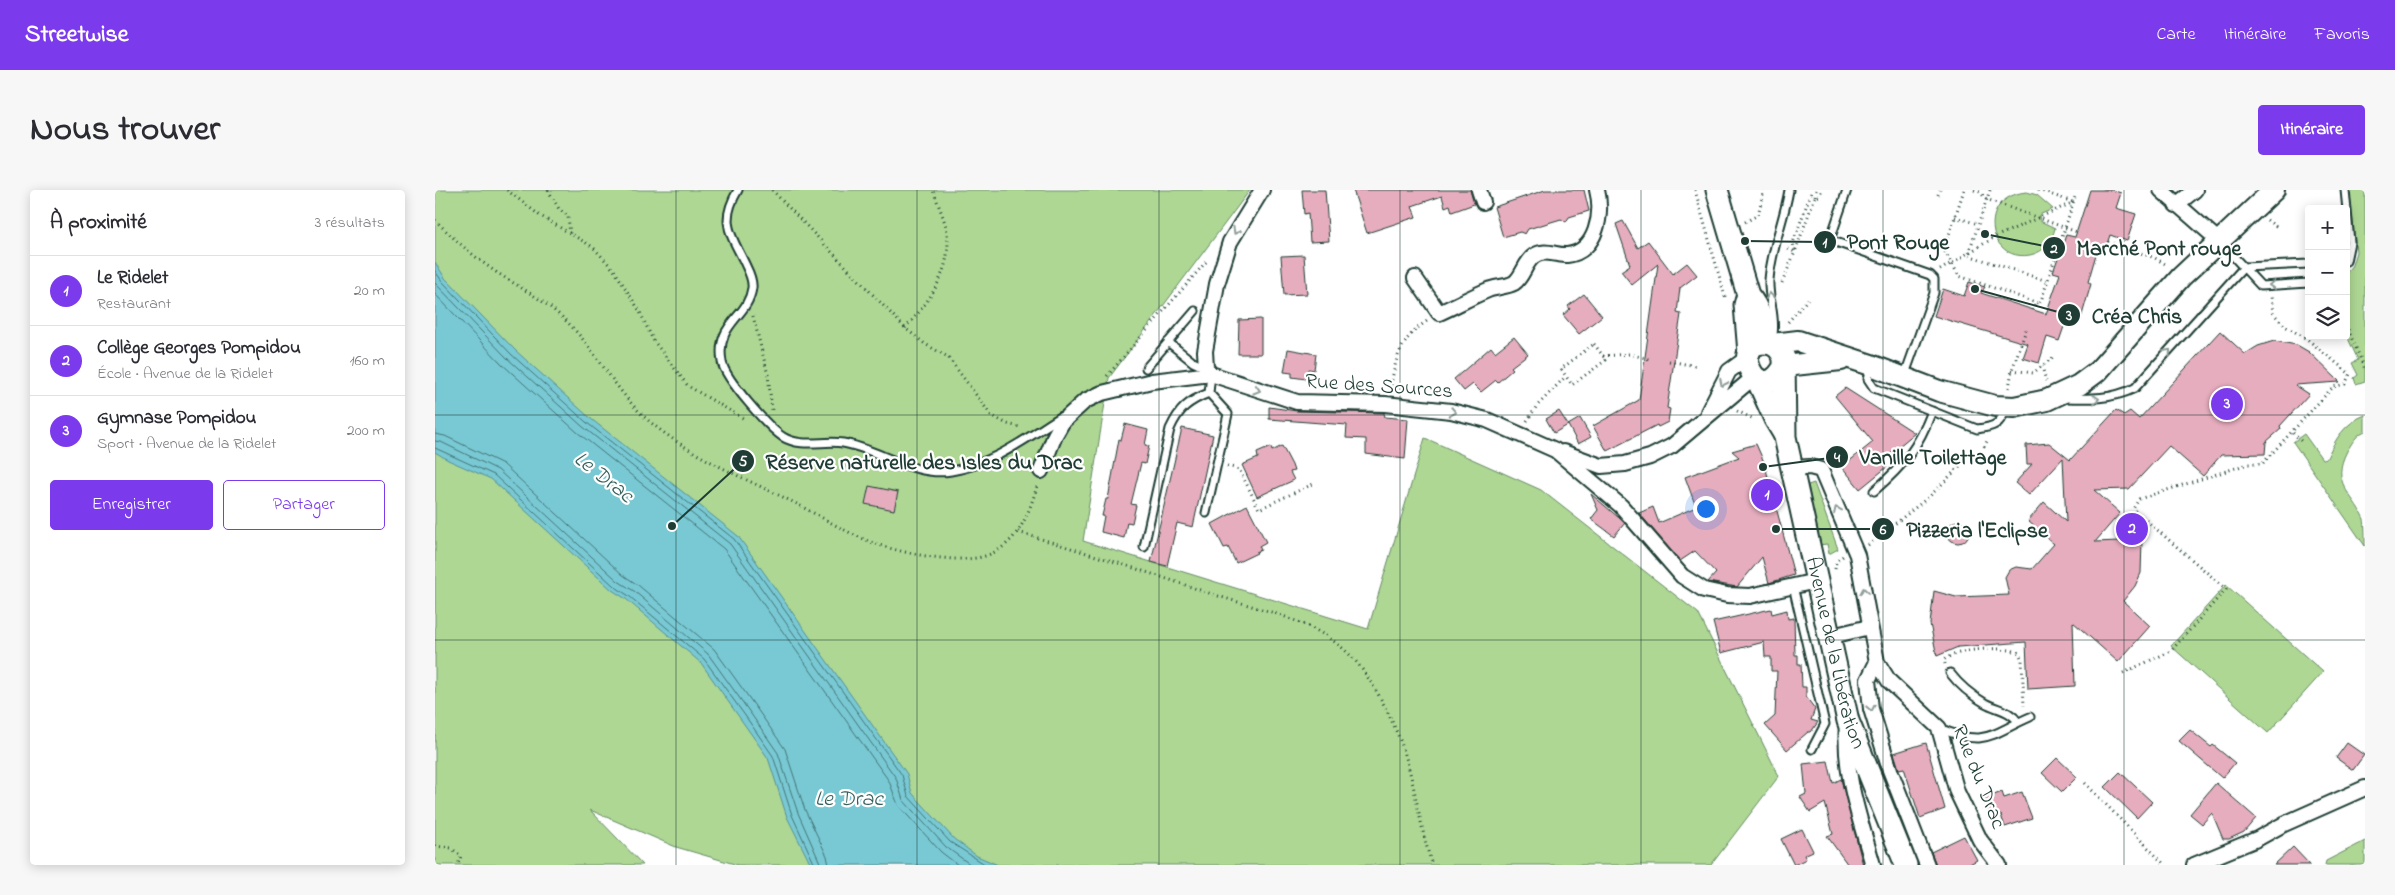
<!DOCTYPE html>
<html lang="fr">
<head>
<meta charset="utf-8">
<style>
	:root { --surface:#fff; --page:#f7f7f7; --text:#2b2b33; --muted:#7c7c81; --line:#e1e1e2; --accent:#7c3aed }
	body { margin:0; font-family:"Indie Flower",sans-serif; background:var(--page); color:var(--text) }
	.controls { position:absolute; right:15px; top:15px; display:grid; overflow:hidden; border-radius:5px; box-shadow:0 2px 12px #0003 }
	.controls button { width:45px; height:45px; display:grid; place-items:center; padding:0; border:0; border-bottom:1px solid var(--line); background:var(--surface); color:var(--text); font:25px sans-serif }
	.you { position:absolute; left:1270px; top:318px; width:18px; height:18px; margin:-12px; border:4px solid #fff; border-radius:50%; background:#1a73e8; box-shadow:0 0 0 8px #1a73e833 }
	.badge { display:grid; place-items:center; width:32px; height:32px; border-radius:50%; background:var(--accent); color:#fff; font-size:16px; font-weight:700 }
	.pin { position:absolute; translate:-50% -50%; border:2px solid #fff; box-shadow:0 1px 5px #0006 }
	.list { margin:0; padding:0; list-style:none }
	h2 { display:flex; justify-content:space-between; align-items:center; height:65px; margin:0; padding:0 20px; font-size:21px }
	h2 small { font-size:16px; font-weight:400; color:var(--muted) }
	.list li { display:grid; grid-template-columns:32px 1fr auto; gap:15px; align-items:center; box-sizing:border-box; height:70px; padding:0 20px; border-top:1px solid var(--line) }
	.list b { display:block; font-size:19px; white-space:nowrap }
	.list p { margin:0; font-size:16px; white-space:nowrap; color:var(--muted) }
	.list em { font-size:16px; font-style:normal; color:var(--muted) }
	.actions { display:flex; gap:10px; padding:15px 20px }
	.actions a { flex:1; padding:11px 0; border:1px solid var(--accent); border-radius:5px; text-align:center; font-size:18px; color:var(--accent) }
	.actions .main { background:var(--accent); color:#fff }
	.icon { flex:none; width:28px; height:28px; fill:none; stroke:currentColor; stroke-width:2; stroke-linecap:round; stroke-linejoin:round }
	.map { position:relative; flex:none; width:1930px; height:675px; overflow:hidden; border-radius:5px }
	header { display:flex; align-items:center; gap:30px; box-sizing:border-box; height:70px; padding:0 25px; background:var(--accent); color:#fff }
	header strong { font-size:24px }
	nav { display:flex; gap:28px; margin-inline-start:auto; font-size:18px }
	.intro { display:flex; align-items:center; justify-content:space-between; box-sizing:border-box; height:120px; padding:0 30px }
	h1 { margin:0; font-size:35px }
	.button { padding:12px 22px; border-radius:5px; background:var(--accent); color:#fff; font-size:18px; font-weight:700 }
	main { display:flex; gap:30px; padding:0 30px }
	aside { flex:1; background:var(--surface); border-radius:5px; box-shadow:0 2px 12px #0003 }
	.map>svg:first-child { display:block }
	.green { fill:#aed794; stroke:#668a64 }
	.water { fill:#79c9d5; stroke:#559195 }
	.lines { fill:none; stroke-linecap:round; stroke-linejoin:round }
	.shore { stroke:#437574; stroke-width:1 }
	.building { fill:#e6adbe; stroke:#1f3d34 }
	.lane-casing { stroke:#1f3d34; stroke-width:11 }
	.street-casing { stroke:#1f3d34; stroke-width:18 }
	.secondary-casing { stroke:#1f3d34; stroke-width:24 }
	.primary-casing { stroke:#1f3d34; stroke-width:25 }
	.path { stroke:#1f3d34; stroke-width:3; stroke-dasharray:1 4; stroke-linecap:butt }
	.lane { stroke:#fff; stroke-width:7 }
	.street { stroke:#fff; stroke-width:14 }
	.secondary { stroke:#fff; stroke-width:20 }
	.primary { stroke:#fff; stroke-width:21 }
	.oneway { stroke:#8f9e9a }
	.grid { fill:none; stroke:#1f3d34; stroke-width:1; stroke-opacity:0.55 }
	.labels { text-anchor:middle; dominant-baseline:central; stroke-width:4.5; stroke-linejoin:round; paint-order:stroke }
	.street-label { font-size:21px; fill:#1f3d34; stroke:#fff }
	.water-label { font-size:22px; font-style:italic; fill:#36605c; stroke:#fff }
	.leader { fill:none; stroke:#1f3d34; stroke-width:2 }
	.callout-dot { fill:#1f3d34; stroke:#fff; stroke-width:2 }
	.mark-label { font-size:15px; text-anchor:middle; font-weight:bold; fill:#fff }
	.callout-label { font-size:22px; text-anchor:middle; font-weight:bold; fill:#1f3d34; stroke:#fff; stroke-width:4.5; stroke-linejoin:round; paint-order:stroke }
</style>
</head>
<body>
<header>
<strong>Streetwise</strong>
<nav><a>Carte</a><a>Itinéraire</a><a>Favoris</a></nav>
</header>
<div class="intro"><h1>Nous trouver</h1><a class="button">Itinéraire</a></div>
<main>
<aside>
<h2>À proximité<small>3 résultats</small></h2>
<ul class="list">
<li><span class="badge">1</span><div><b>Le Ridelet</b><p>Restaurant</p></div><em>20 m</em></li>
<li><span class="badge">2</span><div><b>Collège Georges Pompidou</b><p>École · Avenue de la Ridelet</p></div><em>160 m</em></li>
<li><span class="badge">3</span><div><b>Gymnase Pompidou</b><p>Sport · Avenue de la Ridelet</p></div><em>200 m</em></li>
</ul>
<div class="actions"><a class="main">Enregistrer</a><a>Partager</a></div>
</aside>
<div class="map">
<svg width="1930" height="675" viewBox="0 0 1930 675">
	<rect width="100%" height="100%" fill="#fff"/>
	<filter id="ink" filterUnits="userSpaceOnUse"><feTurbulence type="fractalNoise" baseFrequency=".02" numOctaves="2"/><feDisplacementMap in="SourceGraphic" scale="10" xChannelSelector="R" yChannelSelector="G"/><feConvolveMatrix kernelMatrix="1 2 1 2 8 2 1 2 1" color-interpolation-filters="sRGB"/></filter>
	<g filter="url(#ink)">
		<path class="green" d="M0 0H815L674 188 648 351 933 439 990 248 1106 300 1263 423 1344 586 1276 675H303L241 657 155 620 208 675H0Z
			M1919 0H1930V191L1921 194 1919 188 1923 185 1917 173 1923 170 1911 144V84L1917 75 1921 62 1915 2Z
			M1592 2 1602 5 1618 19 1604 25 1605 31 1620 38C1617 51 1610 62 1595 65 1552 73 1541 6 1592 2Z
			M1930 225V241C1921 245 1917 253 1912 261 1895 294 1917 302 1929 329 1930 335 1930 348 1930 356L1858 252 1869 244 1887 269 1892 268C1900 249 1910 233 1930 225Z
			M1379 293 1403 359 1394 364 1392 354 1384 355 1373 295Z
			M1791 395 1888 482 1833 543 1736 456Z
			M1930 651V675H1890L1891 671Z"/>
		<path class="water" d="M0 72 10 88 80 160 155 228 303 346 472 584 477 603 519 649 542 666 563 675H376L352 627 333 568 266 473 191 409 177 400 56 289 13 270 0 262Z"/>
		<g class="lines">
			<path class="shore" d="M0 81 7 91 76 164 151 232 299 349 467 585 473 606 515 652 551 675
				M0 93 72 168 147 236 295 354 461 588 468 610 511 657 536 675
				M0 104 67 174 142 242 289 359 454 591 463 615 506 662 523 675
				M0 244 10 246 68 274 188 385 203 395 279 459 322 519 350 559 370 620 392 666 394 675
				M0 251 6 252 63 280 183 391 199 401 273 464 316 524 343 563 363 623 386 675
				M0 258 59 285 179 396 194 406 269 469 311 527 338 566 357 625 380 675"/>
		</g>
		<path class="building" d="M867 0H890L894 51 875 52 873 23 869 24Z
			M918 0H1035L1039 14 1017 22 1015 15 1010 17 1007 6 977 16 981 27 932 43Z
			M1110 0H1149L1154 21 1134 27 1131 32 1126 29 1093 39 1090 44 1085 42 1068 47 1059 17Z
			M1655 0H1677L1686 3 1681 18 1701 24 1692 51 1675 45 1671 57 1664 54 1653 92 1656 94 1645 132 1632 128 1624 151 1612 147 1604 173 1588 168 1593 154 1499 126 1508 99 1529 106 1534 92 1550 97 1546 103 1611 124 1625 84 1618 82 1631 45 1640 47Z
			M1188 31 1203 58 1213 51 1238 84 1252 73 1262 85 1245 98 1242 123 1246 124 1232 218 1235 219 1233 232 1223 237 1222 235 1172 261 1158 236 1204 210 1223 74 1197 95 1186 81 1195 75 1181 34Z
			M869 65 872 104 849 105 846 66Z
			M1149 104 1167 126 1144 144 1128 125 1135 119 1133 116Z
			M826 129V164H803L804 130Z
			M1785 141 1810 164 1823 156 1839 151 1862 155 1874 162 1905 192 1860 195 1874 204 1845 236 1846 239 1831 252 1830 264 1786 265 1768 286 1734 256 1694 299 1659 300 1685 323 1660 352 1707 350 1706 383 1700 396 1688 411 1715 436 1683 472 1638 432 1640 496 1593 499 1591 452 1523 457 1502 466 1495 434 1499 401 1521 407 1574 405 1570 387 1574 380 1581 377 1597 379 1619 354 1593 331 1609 312 1631 332 1628 268 1594 305 1580 293 1597 274H1592L1591 255 1614 253 1635 270 1681 220 1689 225 1695 221 1704 229Z
			M1079 147 1093 164 1076 177 1078 179 1063 192 1061 190 1046 202 1038 194 1029 201 1019 189 1056 157 1060 162Z
			M853 159 881 164 879 180 873 179 871 189 857 187V183L849 182Z
			M1410 198 1480 243 1447 270 1452 277 1425 299 1407 277 1438 252 1400 206Z
			M834 217 862 221 949 223 950 227 973 229 970 269 931 264V249L911 248 912 235 834 229Z
			M1124 221 1133 235 1119 243 1111 229Z
			M1145 228 1156 247 1143 254 1133 235Z
			M690 234 713 240 710 255 714 256 710 274 706 273 696 314 701 315 697 333 692 332 689 348 666 342 669 326H667L671 309H673L684 249 686 250Z
			M747 238 778 245 758 337 742 333 732 376 716 372Z
			M1321 254 1329 272 1359 385 1334 393 1327 367 1302 397 1273 392 1281 383 1260 361 1245 371 1204 323 1218 317 1224 333 1261 317 1250 287 1304 267 1297 261Z
			M847 256 857 275 859 281 855 282 859 290 822 307 807 275 823 268 822 263 836 257 837 261Z
			M434 296 463 302 459 320 430 314Z
			M1156 304 1190 333 1179 346 1156 329 1163 320Z
			M812 315 831 352 824 356 826 360 821 362 822 363 801 373 793 357 789 358 777 334Z
			M1512 342a11 11 0 1 1 22 0a11 11 0 1 1-22 0Z
			M1336 419 1337 424 1352 420 1353 429 1359 428 1360 465H1363V474H1366L1367 497H1371V507L1380 519 1376 530 1383 532 1376 542H1373L1352 560 1330 535 1340 526 1342 481H1336V467H1330L1329 452 1286 463 1278 432Z
			M1755 540 1776 557 1778 555 1800 573 1787 588 1744 551Z
			M1491 553 1510 619 1485 628 1469 578 1464 579 1459 563Z
			M1912 553 1929 565 1918 580 1901 568Z
			M1622 568 1642 587 1627 602 1607 583Z
			M1393 571 1398 593 1406 589 1428 675H1413L1392 646 1398 644 1390 613 1375 622 1365 607 1371 604 1368 574Z
			M1685 582 1717 612 1702 628 1670 597Z
			M1781 593 1821 628 1809 642 1794 649H1788L1777 623 1767 634 1755 624Z
			M1567 602 1569 608 1587 602 1597 628 1570 637 1566 625 1556 628 1548 609Z
			M1367 639 1378 661 1369 665 1371 669 1359 675 1346 649Z
			M1529 646 1542 670 1533 675H1501L1496 662Z
			M1858 657 1875 675H1839Z"/>
		<g class="lines">
			<defs>
				<path id="lane" d="M303 0C283 34 297 45 311 76 314 82 318 91 317 98 313 128 280 133 287 172 290 189 334 238 348 247 366 258 389 250 408 253 444 259 478 287 516 281 557 275 593 247 627 226
					M1412 0 1395 50 1495 85 1499 89V103L1469 187
					M1910 0 1915 52 1911 71
					M1785 52 1826 96 1874 93
					M1338 144C1341 126 1333 109 1334 90 1336 60 1349 30 1354 0
					M733 152 758 172 771 178
					M1436 177 1433 189 1439 198 1542 239C1558 237 1566 235 1571 218
					M711 178 760 121
					M1631 208C1656 209 1677 209 1700 198L1809 77 1874 74
					M1439 301C1469 275 1483 258 1497 221
					M771 323 793 224 774 203 776 184
					M709 357 735 239C744 219 753 211 774 203
					M1358 396 1390 534 1377 559
					M1515 483C1525 496 1536 505 1550 513 1563 520 1575 520 1583 532
					M1504 538C1550 558 1554 545 1595 527"/>
				<path id="street" d="M1044 0 1048 12
					M1726 0 1783 50
					M1741 15 1760 0
					M980 88 1004 123C1020 116 1036 107 1053 100 1060 97 1072 97 1079 93 1088 87 1090 72 1099 66 1110 58 1121 66 1132 65 1162 62 1168 23 1162 0
					M776 184 771 178 770 161 782 94 795 52 827 0
					M1273 222 1294 181 1312 168
					M1128 262 1166 276 1190 274 1215 267 1237 256 1319 187
					M1358 278 1375 277 1386 280 1422 365 1442 472 1454 491 1504 538 1522 602 1545 650 1564 675
					M606 281 620 245 628 231 650 211 667 203 717 191 776 184 862 212 950 214 1016 221 1052 230 1120 260 1186 316 1247 386 1269 400 1292 405 1315 406 1381 391
					M1393 447 1434 437
					M1442 472 1433 490 1436 519 1455 580 1492 675
					M1412 534C1408 583 1425 629 1438 675
					M1759 675 1822 649 1849 634 1930 598"/>
				<path id="secondary" d="M1337 154 1363 151 1436 175 1504 201 1560 216 1579 217 1612 210 1644 195 1663 181 1746 87 1839 0
					M1349 176 1406 170"/>
				<g id="primary">
					<path d="M1282 0 1313 105C1325 119 1329 135 1331 153"/>
					<path d="M1312 108 1310 115 1314 163"/>
					<path id="s1" d="M1347 180C1322 218 1292 150 1332 153 1341 154 1346 160 1349 168L1350 247 1413 531 1471 675"/>
					<path d="M1322 189 1340 229 1349 244"/>
				</g>
			</defs>
			<use href="#lane" class="lane-casing"/>
			<use href="#street" class="street-casing"/>
			<use href="#secondary" class="secondary-casing"/>
			<use href="#primary" class="primary-casing"/>
			<path class="path" d="M72 0 104 25 158 57 179 80 204 120 218 150 253 196 311 230
				M113 0 124 19 133 26 135 44
				M337 0 470 138 490 154 513 167 556 225 572 234 585 237
				M1260 0 1291 110
				M1381 0 1380 7 1384 6 1387 0
				M1529 0 1509 60 1524 86 1600 112
				M1539 0 1545 2 1551 9 1642 42
				M1555 0 1533 65 1612 91
				M1603 0 1638 12
				M1503 5 1505 0
				M1520 27 1543 34
				M0 30C19 49 38 66 61 82 81 95 102 106 121 122 159 153 177 199 214 231 257 267 311 289 360 313 383 325 407 340 431 350 458 362 522 375 550 366 582 356 594 324 602 296
				M1832 30 1844 39
				M1310 32 1323 25 1329 0
				M1673 52 1720 68 1732 75
				M1353 59 1360 62 1380 7
				M1505 80 1560 47 1639 12
				M1347 93 1360 62 1358 53 1377 0
				M1598 120 1600 112 1605 114 1641 4
				M318 126 333 185 337 220
				M1353 132 1373 109
				M1911 135 1930 179
				M470 138C495 111 520 77 511 37 508 25 502 12 498 0
				M1159 154 1171 170 1137 195 1126 179Z
				M1168 166 1194 164 1214 169
				M1234 171 1261 176
				M1607 176 1611 191
				M1577 180 1598 183 1620 166
				M672 186 771 72
				M1574 198 1577 180 1592 137
				M955 200C961 168 964 150 992 131
				M1302 221 1319 229
				M1092 231 1102 216 1131 186
				M1858 243 1867 252
				M1549 257 1553 249
				M792 276 804 279 824 319 878 294
				M583 342C647 361 709 381 771 402 823 420 887 429 923 474 940 495 955 525 965 550 980 590 984 634 997 675
				M1433 355 1495 306 1525 276
				M1400 379 1401 372 1408 366
				M1510 474 1509 470C1521 459 1569 455 1584 463L1587 470 1589 516
				M1688 483 1736 461 1791 399 1698 319 1704 309 1813 274H1827L1898 197 1910 194 1915 184 1872 149 1850 136 1838 123 1836 106
				M1650 593 1730 675
				M0 656 16 658 26 666 23 675"/>
			<use href="#lane" class="lane"/>
			<use href="#street" class="street"/>
			<use href="#secondary" class="secondary"/>
			<use href="#primary" class="primary"/>
		</g>
		<defs><path id="oneway-chevron" d="M-2-3.5L2.5 0L-2 3.5" fill="none" stroke-width="1.6" stroke-linecap="round" stroke-linejoin="round" transform="scale(1.25)"/></defs>
		<g class="oneway">
			<use href="#oneway-chevron" transform="translate(801 41) rotate(119)"/>
			<use href="#oneway-chevron" transform="translate(1837 95) rotate(176)"/>
			<use href="#oneway-chevron" transform="translate(1335 106) rotate(-95)"/>
			<use href="#oneway-chevron" transform="translate(1733 162) rotate(-48)"/>
			<use href="#oneway-chevron" transform="translate(1288 193) rotate(117)"/>
			<use href="#oneway-chevron" transform="translate(822 200) rotate(17)"/>
			<use href="#oneway-chevron" transform="translate(1661 209) rotate(-5)"/>
			<use href="#oneway-chevron" transform="translate(1018 222) rotate(11)"/>
			<use href="#oneway-chevron" transform="translate(1402 320) rotate(-115)"/>
			<use href="#oneway-chevron" transform="translate(1429 401) rotate(-100)"/>
			<use href="#oneway-chevron" transform="translate(1436 518) rotate(79)"/>
		</g>
	</g>
	<path class="grid" d="M241 0V675M482 0V675M724 0V675M965 0V675M1206 0V675M1448 0V675M1689 0V675M0 225H1930M0 450H1930"/>
	<g class="labels">
		<g class="street-label">
			<text transform="translate(944 197) rotate(4)">Rue des Sources</text>
			<text stroke="none"><textPath href="#s1" startOffset="406">Avenue de la Libération</textPath></text>
			<text transform="translate(1543 587) rotate(68)">Rue du Drac</text>
		</g>
		<g class="water-label">
			<text transform="translate(168 288) rotate(38)">Le Drac</text>
			<text x="414" y="610">Le Drac</text>
		</g>
	</g>
	<path class="leader" d="M1310 51L1390 52M1550 44L1619 58M1540 99L1634 125M1328 277L1402 267M237 336L308 271M1341 339L1448 339"/>
	<g class="callout-dot">
		<circle cx="1310" cy="51" r="5"/>
		<circle cx="1550" cy="44" r="5"/>
		<circle cx="1540" cy="99" r="5"/>
		<circle cx="1328" cy="277" r="5"/>
		<circle cx="237" cy="336" r="5"/>
		<circle cx="1341" cy="339" r="5"/>
		<circle cx="1390" cy="52" r="12"/>
		<circle cx="1619" cy="58" r="12"/>
		<circle cx="1634" cy="125" r="12"/>
		<circle cx="1402" cy="267" r="12"/>
		<circle cx="308" cy="271" r="12"/>
		<circle cx="1448" cy="339" r="12"/>
	</g>
	<g class="mark-label">
		<text x="1390" y="57">1</text>
		<text x="1619" y="63">2</text>
		<text x="1634" y="130">3</text>
		<text x="1402" y="272">4</text>
		<text x="308" y="276">5</text>
		<text x="1448" y="344">6</text>
	</g>
	<g class="callout-label">
		<text x="1463" y="59">Pont Rouge</text>
		<text x="1724" y="65">Marché Pont rouge</text>
		<text x="1702" y="133">Créa Chris</text>
		<text x="1498" y="274">Vanille Toilettage</text>
		<text x="489" y="279">Réserve naturelle des Isles du Drac</text>
		<text x="1542" y="347">Pizzeria l'Eclipse</text>
	</g>
</svg>
<div class="controls">
<button>+</button>
<button>−</button>
<button><svg class="icon" aria-label="layers" viewBox="0 0 24 24"><path d="M12 4l9 5-9 5-9-5zM3 14l9 5 9-5"/></svg></button>
</div>
<div class="you"></div>
<div class="pin badge" style="left:1332px;top:305px">1</div>
<div class="pin badge" style="left:1697px;top:339px">2</div>
<div class="pin badge" style="left:1792px;top:214px">3</div>
</div>
</main>
</body>
</html>
